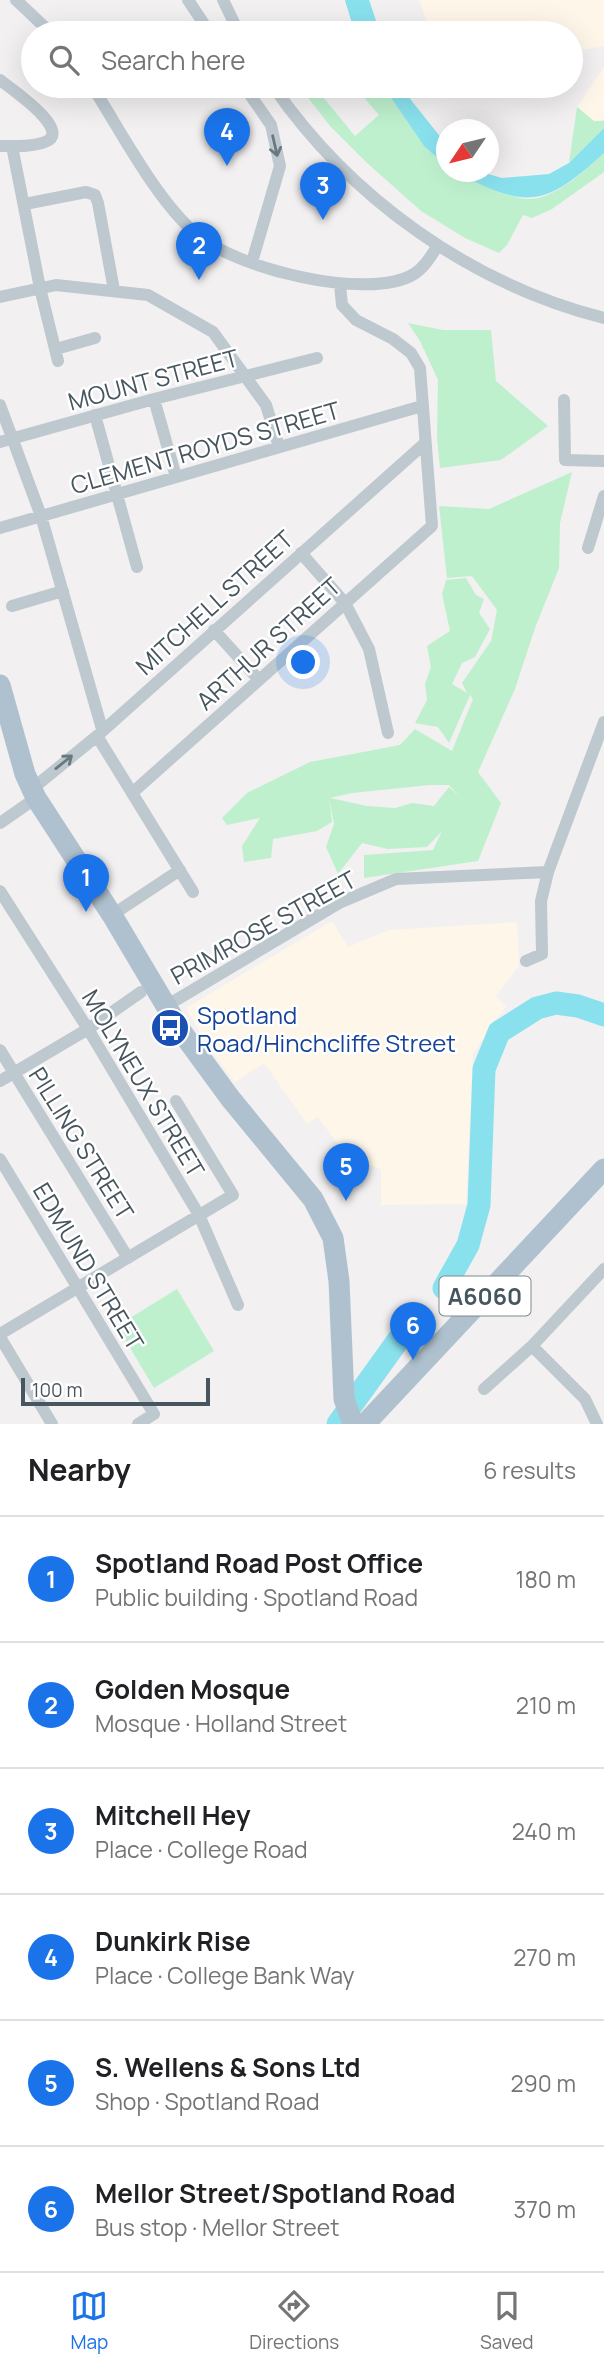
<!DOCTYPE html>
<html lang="en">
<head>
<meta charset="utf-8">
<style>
	:root { --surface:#fff; --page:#f2f2f2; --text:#202124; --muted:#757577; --line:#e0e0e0; --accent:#1a73e8 }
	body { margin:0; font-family:Manrope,sans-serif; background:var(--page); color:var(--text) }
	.compass { position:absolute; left:436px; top:119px; width:63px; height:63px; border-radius:50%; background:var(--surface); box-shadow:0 7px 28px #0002; rotate:235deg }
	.scale { position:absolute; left:21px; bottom:18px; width:189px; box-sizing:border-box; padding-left:7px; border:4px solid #47555e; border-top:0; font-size:19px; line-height:24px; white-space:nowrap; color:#47555e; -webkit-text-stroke:5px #fff; paint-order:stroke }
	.you { position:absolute; left:304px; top:663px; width:24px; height:24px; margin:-18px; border:5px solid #fff; border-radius:50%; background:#1a73e8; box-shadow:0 0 0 10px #1a73e833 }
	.badge { display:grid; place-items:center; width:46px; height:46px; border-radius:50%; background:var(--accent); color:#fff; font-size:23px; font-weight:700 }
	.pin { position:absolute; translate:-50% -58px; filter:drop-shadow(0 2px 4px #0008) }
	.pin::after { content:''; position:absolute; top:37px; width:24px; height:21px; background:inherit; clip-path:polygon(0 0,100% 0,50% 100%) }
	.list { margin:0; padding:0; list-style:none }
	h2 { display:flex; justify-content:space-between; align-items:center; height:91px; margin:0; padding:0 28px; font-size:30px }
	h2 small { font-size:23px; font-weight:400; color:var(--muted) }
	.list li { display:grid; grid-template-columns:46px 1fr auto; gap:21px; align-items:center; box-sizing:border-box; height:126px; padding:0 28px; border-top:2px solid var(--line) }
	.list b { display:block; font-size:26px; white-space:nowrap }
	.list p { margin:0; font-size:23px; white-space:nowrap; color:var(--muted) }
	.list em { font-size:23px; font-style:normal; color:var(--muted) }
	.icon { flex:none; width:38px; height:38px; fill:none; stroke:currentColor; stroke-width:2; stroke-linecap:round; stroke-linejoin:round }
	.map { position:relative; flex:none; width:604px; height:1424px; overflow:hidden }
	.search { position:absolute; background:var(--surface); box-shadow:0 7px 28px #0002; left:21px; right:21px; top:21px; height:77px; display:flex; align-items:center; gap:18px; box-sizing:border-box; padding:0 24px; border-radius:38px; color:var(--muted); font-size:26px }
	.sheet { height:847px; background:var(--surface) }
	nav { display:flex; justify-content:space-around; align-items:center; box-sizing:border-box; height:98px; border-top:2px solid var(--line); background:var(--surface); font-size:19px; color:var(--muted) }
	nav a { display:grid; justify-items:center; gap:4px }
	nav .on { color:var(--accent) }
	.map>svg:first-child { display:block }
	.commercial { fill:#fdf6e9 }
	.green { fill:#bef0ce; fill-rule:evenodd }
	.water { fill:#8ae1ee }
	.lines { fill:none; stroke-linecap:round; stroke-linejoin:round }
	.river { stroke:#8ae1ee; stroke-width:23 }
	.minor { stroke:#bdc8cf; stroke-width:12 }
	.primary { stroke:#afc1cf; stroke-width:21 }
	.oneway { stroke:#6a7880 }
	.labels { text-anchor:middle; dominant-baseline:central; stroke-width:5; stroke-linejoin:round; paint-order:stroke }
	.shield { fill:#fff; stroke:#7e888e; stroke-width:2 }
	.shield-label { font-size:23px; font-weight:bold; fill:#47555e }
	.street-label { font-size:24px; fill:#47555e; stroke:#fff }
	.transit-label { font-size:24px; fill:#164399; stroke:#fff; text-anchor:start }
</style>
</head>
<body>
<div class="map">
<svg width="604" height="1424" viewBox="0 0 604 1424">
	<rect width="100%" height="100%" fill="#f2f0f0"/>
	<path class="commercial" d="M419 0H604V46L571 52V33H431Z
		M604 67V117L603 120 594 121 577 107Z
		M332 921 348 947 389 930 517 922 519 965 496 997 506 1006 473 1054 466 1204 381 1205V1169L349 1160 318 1117 307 1124 264 1063 235 1082 208 1047 186 1008Z"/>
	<path class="green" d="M299 86H314L355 136 379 115 354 86H383L424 146 446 166 447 172C460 172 469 180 482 185 495 191 516 199 530 199 557 198 585 170 604 153V172L552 209 532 218 523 215 507 245 499 253 465 238 421 211 366 162 330 126Z
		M577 107 594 121H604V128L569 163Z
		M408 323 443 330H491L496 381 548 426 501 460 440 468 437 438 438 380 420 341Z
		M572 472 560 523 559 568 535 628 515 689 478 772 501 803 478 861 364 878V855L433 850 442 831 427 847 388 849 362 843 338 874 326 847 334 824 329 798 332 822 317 831 273 839 271 858 244 862 242 846 260 818 227 825 222 818 247 793 310 762 400 745 415 729 452 751 473 699 470 695 449 743 438 727 415 723 427 700 425 684 431 667 427 646 450 631 442 594 446 580 466 578 476 595 484 599 479 613 490 629 475 657 462 663 452 684 467 693 462 683 491 641 497 610 472 576 447 578 439 506 489 509ZM430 785H449L460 797 449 787 434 806 412 803 395 808 367 806 330 798 352 793Z
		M177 1289 214 1351 154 1388 117 1326Z"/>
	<path class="water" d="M345 0H367L374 24 355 33Z
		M383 86H403L411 100 446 144V166L424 146Z
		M604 128V153C544 208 527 209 455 172H481L502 178 549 174 569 163Z"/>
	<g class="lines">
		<path class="river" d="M357 0 368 33
			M444 1288 468 1245 479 1205 484 1069 499 1032 537 1008 556 1003 578 1006 604 1015
			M338 1424 409 1325"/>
		<path class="minor" d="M16 0 51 33
			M188 0 210 33
			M223 0 239 33
			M0 80C10 88 74 131 45 142 32 147 14 146 0 146
			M92 86C122 133 155 198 196 234 235 268 368 302 414 274 425 267 431 256 438 245
			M244 86 271 125 280 166 252 262
			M273 86C351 199 471 284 604 318
			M12 146 40 288 58 361
			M25 204 86 192 95 195 98 203 114 290
			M0 297 56 285 148 295 213 332 266 405 279 447
			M56 349 95 338
			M154 399 176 477
			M564 400 565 460 604 461
			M0 405 41 516 102 729
			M95 415 137 567
			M0 442 154 399 317 358
			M0 528 422 406
			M588 548 604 496
			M301 553 345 603 369 649 388 733
			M12 606 63 591
			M214 630 259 680
			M97 736 193 892
			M32 789 97 736 424 444
			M132 793 432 526 420 368 411 353 393 339 356 320 342 305 340 285
			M0 823 36 798
			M0 891 88 1029 199 1215 238 1305
			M112 915 180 870
			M526 961 542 954 541 901 548 872 604 722
			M166 1006 339 903 396 879 548 872
			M0 1050 128 1258
			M0 1081 88 1029 141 992
			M0 1159 154 1414 138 1424
			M0 1334 233 1195 176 1101
			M0 1337 52 1424
			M532 1346 585 1399 597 1424
			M484 1389 532 1346 604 1269"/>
		<path class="primary" d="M0 685 25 774 36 798 112 915 181 1031 230 1098 313 1199 333 1238 339 1281 344 1399 353 1424
			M365 1424 604 1169"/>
	</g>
	<defs><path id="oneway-shaft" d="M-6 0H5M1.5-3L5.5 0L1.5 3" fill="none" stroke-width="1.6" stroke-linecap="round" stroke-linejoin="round" transform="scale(1.75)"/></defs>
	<g class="oneway">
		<use href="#oneway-shaft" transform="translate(275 146) rotate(77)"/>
		<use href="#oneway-shaft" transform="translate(64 762) rotate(-39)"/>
	</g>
	<defs>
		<symbol id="bus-disc" viewBox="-11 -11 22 22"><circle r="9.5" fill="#1a4fb4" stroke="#fff"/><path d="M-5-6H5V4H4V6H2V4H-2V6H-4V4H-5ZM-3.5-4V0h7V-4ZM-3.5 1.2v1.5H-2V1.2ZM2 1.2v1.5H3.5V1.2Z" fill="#fff"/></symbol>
	</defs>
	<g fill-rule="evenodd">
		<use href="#bus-disc" x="148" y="1006" width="44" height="44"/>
	</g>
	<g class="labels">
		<rect class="shield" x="439.5" y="1276.5" width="91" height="39" rx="5"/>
		<g class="shield-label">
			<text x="485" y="1296">A6060</text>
		</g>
		<g class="street-label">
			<text transform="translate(153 379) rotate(-15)">MOUNT STREET</text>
			<text transform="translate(205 447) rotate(-16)">CLEMENT ROYDS STREET</text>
			<text transform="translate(214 602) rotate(-42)">MITCHELL STREET</text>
			<text transform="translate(268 643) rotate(-42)">ARTHUR STREET</text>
			<text transform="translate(263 927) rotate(-29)">PRIMROSE STREET</text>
			<text transform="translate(144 1083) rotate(59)">MOLYNEUX STREET</text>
			<text transform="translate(82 1143) rotate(58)">PILLING STREET</text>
			<text transform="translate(89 1266) rotate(59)">EDMUND STREET</text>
		</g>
		<g class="transit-label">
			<text x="197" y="1014">Spotland<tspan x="197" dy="28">Road/Hinchcliffe Street</tspan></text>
		</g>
	</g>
</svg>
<svg class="compass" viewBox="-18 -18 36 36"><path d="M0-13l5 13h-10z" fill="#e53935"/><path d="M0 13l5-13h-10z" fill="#757577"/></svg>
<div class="scale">100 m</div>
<div class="you"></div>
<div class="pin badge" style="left:86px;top:912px">1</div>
<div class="pin badge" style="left:199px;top:280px">2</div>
<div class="pin badge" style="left:323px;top:220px">3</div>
<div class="pin badge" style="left:227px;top:166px">4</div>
<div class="pin badge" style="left:346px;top:1201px">5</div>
<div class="pin badge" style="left:413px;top:1360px">6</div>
<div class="search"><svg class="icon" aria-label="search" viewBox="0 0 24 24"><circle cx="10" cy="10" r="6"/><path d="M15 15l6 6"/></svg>Search here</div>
</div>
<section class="sheet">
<h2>Nearby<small>6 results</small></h2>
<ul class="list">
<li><span class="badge">1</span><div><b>Spotland Road Post Office</b><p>Public building · Spotland Road</p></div><em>180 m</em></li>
<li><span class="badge">2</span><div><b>Golden Mosque</b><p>Mosque · Holland Street</p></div><em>210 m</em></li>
<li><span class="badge">3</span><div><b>Mitchell Hey</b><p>Place · College Road</p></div><em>240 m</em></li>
<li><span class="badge">4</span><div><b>Dunkirk Rise</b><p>Place · College Bank Way</p></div><em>270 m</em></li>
<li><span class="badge">5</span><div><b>S. Wellens &amp; Sons Ltd</b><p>Shop · Spotland Road</p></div><em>290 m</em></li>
<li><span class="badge">6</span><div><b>Mellor Street/Spotland Road</b><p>Bus stop · Mellor Street</p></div><em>370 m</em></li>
</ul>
</section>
<nav>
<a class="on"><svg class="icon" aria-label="map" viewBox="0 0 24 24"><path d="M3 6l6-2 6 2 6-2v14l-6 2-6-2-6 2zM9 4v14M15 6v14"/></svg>Map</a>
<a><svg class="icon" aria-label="directions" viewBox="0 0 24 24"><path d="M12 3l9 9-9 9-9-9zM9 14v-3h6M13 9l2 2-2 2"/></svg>Directions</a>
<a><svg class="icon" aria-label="saved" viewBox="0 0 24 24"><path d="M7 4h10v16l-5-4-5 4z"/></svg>Saved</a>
</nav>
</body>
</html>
